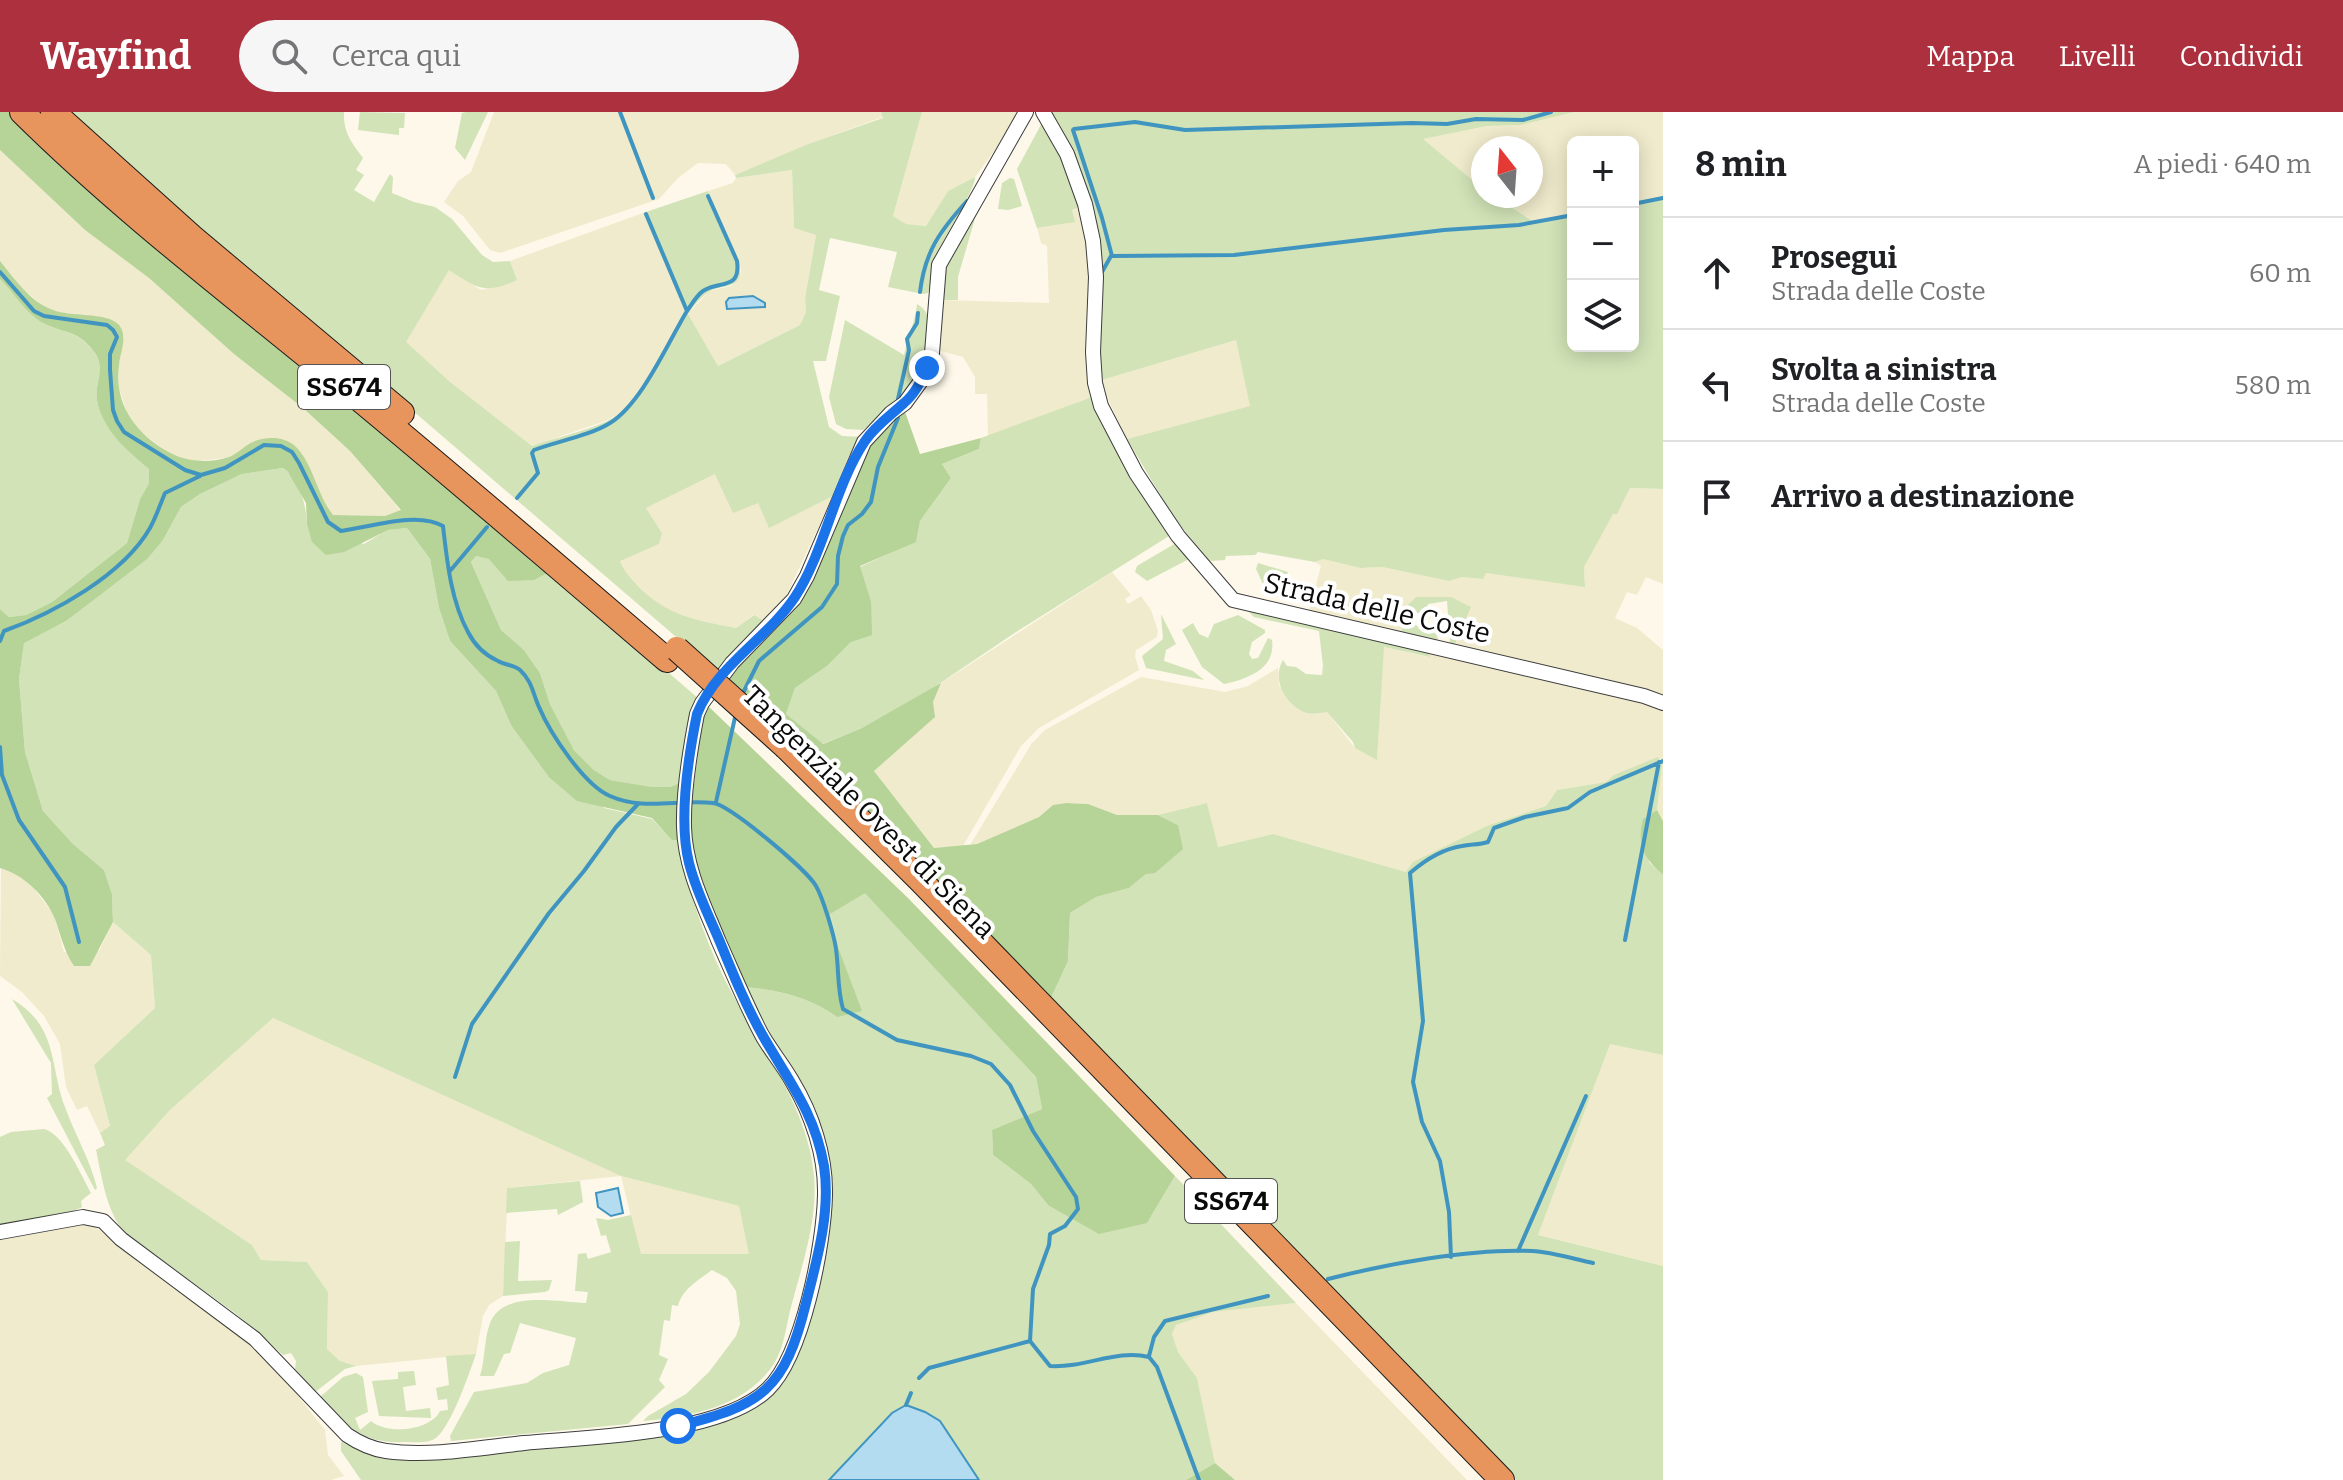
<!DOCTYPE html>
<html lang="it">
<head>
<meta charset="utf-8">
<style>
	:root { --surface:#fff; --page:#f6f6f6; --text:#202124; --muted:#757577; --line:#e0e0e0; --accent:#ac303d }
	body { margin:0; font-family:Bitter,serif; background:var(--page); color:var(--text) }
	.controls { position:absolute; right:24px; top:24px; display:grid; overflow:hidden; border-radius:12px; box-shadow:0 4px 20px #0003 }
	.controls button { width:72px; height:72px; display:grid; place-items:center; padding:0; border:0; border-bottom:2px solid var(--line); background:var(--surface); color:var(--text); font:40px sans-serif }
	.compass { position:absolute; left:1471px; top:24px; width:72px; height:72px; border-radius:50%; background:var(--surface); box-shadow:0 4px 20px #0003; rotate:343deg }
	.stop { position:absolute; width:24px; height:24px; margin:-18px; border:6px solid #1a73e8; border-radius:50%; background:#fff }
	.stop.end { background:#1a73e8; border-color:#fff; box-shadow:0 2px 8px #0008 }
	.list { margin:0; padding:0; list-style:none }
	h2 { display:flex; justify-content:space-between; align-items:center; height:104px; margin:0; padding:0 32px; font-size:34px }
	h2 small { font-size:26px; font-weight:400; color:var(--muted) }
	.list li { display:grid; grid-template-columns:52px 1fr auto; gap:24px; align-items:center; box-sizing:border-box; height:112px; padding:0 32px; border-top:2px solid var(--line) }
	.list b { display:block; font-size:30px; white-space:nowrap }
	.list p { margin:0; font-size:26px; white-space:nowrap; color:var(--muted) }
	.list em { font-size:26px; font-style:normal; color:var(--muted) }
	.icon { flex:none; width:44px; height:44px; fill:none; stroke:currentColor; stroke-width:2; stroke-linecap:round; stroke-linejoin:round }
	.map { position:relative; flex:none; width:1663px; height:1368px; overflow:hidden }
	header { display:flex; align-items:center; gap:48px; box-sizing:border-box; height:112px; padding:0 40px; background:var(--accent); color:#fff }
	header strong { font-size:38px }
	nav { display:flex; gap:44px; margin-inline-start:auto; font-size:28px }
	.search { width:560px; height:72px; background:var(--page); display:flex; align-items:center; gap:20px; box-sizing:border-box; padding:0 28px; border-radius:44px; color:var(--muted); font-size:30px }
	main { display:flex }
	aside { flex:1; background:var(--surface) }
	.map>svg:first-child { display:block }
	.farmland { fill:#f0ebcc }
	.green { fill:#d1e3b7 }
	.forest { fill:#b6d398 }
	.water { fill:#b3dcf0; stroke:#4095c0; stroke-width:2 }
	.lines { fill:none; stroke-linecap:round; stroke-linejoin:round }
	.stream { stroke:#4095c0; stroke-width:4 }
	.street-casing { stroke:#3d3d3d; stroke-width:16 }
	.highway-casing { stroke:#1b1b1b; stroke-width:26 }
	.street { stroke:#fff; stroke-width:14 }
	.highway { stroke:#e7945d; stroke-width:24 }
	.highway-bridge-casing { stroke:#1b1b1b; stroke-width:26; stroke-linecap:butt }
	.highway-bridge { stroke:#e7945d; stroke-width:24 }
	.route { stroke:#1a73e8; stroke-width:10 }
	.labels { text-anchor:middle; dominant-baseline:central; stroke-width:8; stroke-linejoin:round; paint-order:stroke }
	.shield { fill:#fff; stroke:#545454; stroke-width:2 }
	.shield-label { font-size:26px; font-weight:bold; fill:#0a0a0a }
	.street-label { font-size:28px; fill:#0a0a0a; stroke:#fff }
</style>
</head>
<body>
<header>
<strong>Wayfind</strong>
<div class="search"><svg class="icon" aria-label="search" viewBox="0 0 24 24"><circle cx="10" cy="10" r="6"/><path d="M15 15l6 6"/></svg>Cerca qui</div>
<nav><a>Mappa</a><a>Livelli</a><a>Condividi</a></nav>
</header>
<main>
<div class="map">
<svg width="1663" height="1368" viewBox="0 0 1663 1368">
	<rect width="100%" height="100%" fill="#fdf8e9"/>
	<path class="farmland" d="M494 0H881L883 5 808 32 735 63 726 52 698 51 678 66 659 87 500 141 490 138 463 104 444 90 458 69 471 60Z
		M922 0H1019L1012 15 975 65 948 79 926 114 906 112 893 104Z
		M1574 0H1663V84L1633 90V30H1573V101L1534 109 1494 84H1531V36H1483V77L1422 27 1487 14 1521 13Z
		M0 38 85 118 149 166 234 242 303 296 350 339 401 399 385 404 333 403 322 390 298 337 254 329 238 341 226 346 190 350 166 339 136 316 128 304 119 276 118 254 124 224 109 207 56 200 43 194 22 176 0 149Z
		M792 58 794 116 816 123 805 185 806 200 800 213 718 254 688 202 709 179 731 174 737 169 741 159 739 148 708 79 733 71 736 66Z
		M1081 94 1089 134V278L1092 285 988 325 987 282H975V265L963 245 937 238 942 188 1049 191 1047 134 1041 131 1037 116 1074 110 1072 98Z
		M643 101 685 199 648 265 624 299 608 308 532 334 449 269 405 230 449 157 481 178 517 168 510 149Z
		M1236 228 1251 294 1127 327 1106 283 1102 268Z
		M715 362 758 391 769 415 833 384 787 482 764 509 753 503 736 516 685 506 655 491 622 457 620 448 659 432 662 421 646 396Z
		M1630 376 1663 377V472L1646 465 1637 483 1627 480 1615 506 1637 516 1663 538V585L1455 538 1451 485H1416L1401 520 1309 499 1321 454 1315 450 1323 447 1360 456 1382 455 1449 469 1462 465 1482 467 1485 461 1585 474 1584 455 1602 420 1614 401H1617Z
		M1112 460 1131 483 1125 487 1128 492 1141 484 1151 498 1158 519 1157 525 1136 538 1135 544 1139 558 1039 616 1021 634 963 734 934 736 874 659 934 605 933 590 941 571Z
		M1383 535 1429 545 1428 538 1663 594V709L1657 698 1662 654 1615 663 1606 670 1557 678 1546 694 1489 713 1406 760 1273 722 1217 735 1207 691 1158 703H1117L1088 692 1066 691 1053 693 1039 705 977 732 970 733 1032 631 1045 618 1141 565 1225 580 1248 574 1278 556 1279 574 1309 601 1327 600 1355 636 1377 647Z
		M1 755 27 767 54 803 64 840 99 839 113 810 151 843 155 896 94 953 110 1015 100 1021 87 994 77 998 66 975 60 932 44 904 22 880 0 864Z
		M273 906 621 1064 739 1094 750 1142H640L621 1064 508 1076 503 1184 489 1193 483 1204 476 1242 356 1254 340 1249 327 1237 328 1180 307 1150 261 1148 252 1133 124 1048 170 998Z
		M1610 931 1663 943V1154L1538 1123Z
		M76 1112 95 1115 250 1232 286 1269 325 1318 328 1343 344 1364 331 1368H0V1125Z
		M1296 1191 1467 1368H1235L1215 1351 1197 1266 1178 1240 1172 1222 1176 1212 1213 1200Z"/>
	<path class="green" d="M65 0H344C343 20 351 30 363 46L356 58 364 63 354 78 374 90 390 62 393 65 392 81 414 90 435 95 452 107 482 143 493 150 510 149 517 168C484 183 477 176 449 158L406 230 449 269 532 334C559 324 599 317 621 301 640 287 671 223 685 199L643 101 708 79 739 148C745 182 723 169 707 181 700 186 693 195 688 202L718 254 800 213 806 200 805 186 816 123 794 116 792 58 736 66 735 63 808 32 883 6 881 0H922L893 104 906 112 926 114 948 79 975 65C976 77 943 126 936 144 931 155 933 169 928 181L923 182 888 175 897 140 830 126 819 178 840 184 826 249H813L829 315 842 324 864 325 849 344 833 384 769 416 758 391 733 401 715 362 646 396 662 421 659 432 620 449C623 459 631 466 638 474 668 505 696 508 736 516L754 503 764 509 743 528 717 560Z
		M360 0 405 1 404 16H399V23L358 18Z
		M466 0H488L465 48 455 36 462 1Z
		M1051 0H1574L1521 13 1487 14 1423 27 1483 77V84H1494L1533 109 1573 101V234H1633V90L1663 84V377L1630 376 1617 402H1613L1584 455 1585 475 1486 461 1483 467 1462 465 1449 469 1382 455 1360 456 1323 447 1315 450 1258 440 1255 443 1226 444 1225 448 1210 449 1174 406 1127 327 1250 294 1236 228 1102 268C1093 211 1099 153 1091 96 1087 67 1068 23 1051 0Z
		M1043 9 1063 44 1081 94 1072 98 1075 110 1037 116 1017 57Z
		M1010 66 1014 67 1022 94 1008 98 998 97 1002 71Z
		M976 103 958 165V188H942L947 150Z
		M0 167C12 179 21 194 33 204 54 223 75 213 95 241 106 256 94 273 97 289 103 319 127 337 149 356V371L140 387 127 431 52 490 26 503 9 505 0 497Z
		M917 192C929 199 928 205 927 218 925 268 899 288 863 318L846 317 836 312 829 285 845 208 904 243C908 224 915 211 917 192Z
		M1092 285 1100 309 1169 424 1013 522 921 584 862 616 822 632 786 602 795 576 827 554 851 530 871 489 860 455 916 429 920 409 951 366 942 352 979 337 981 326Z
		M283 356C300 369 306 392 307 412L364 432 387 418 407 416 430 447 439 496 450 529 496 579 511 613 604 696 652 707 672 727 677 728C689 782 708 839 735 887 766 943 808 998 814 1064 818 1108 802 1153 791 1195 786 1214 784 1237 773 1253 745 1295 689 1305 643 1309L648 1304 686 1282 709 1260 736 1224 740 1212 736 1179 727 1166 712 1158C699 1168 682 1177 678 1194L672 1193 670 1209 664 1208 659 1243 668 1247 659 1268 665 1275 628 1312 451 1329 450 1324 474 1280 527 1271 543 1261 569 1253 576 1226 520 1211 510 1241 504 1242 494 1264H480C485 1248 484 1230 489 1214 500 1177 556 1190 586 1191L588 1180 575 1179 578 1142 586 1141 588 1147 611 1140 606 1123 601 1124 596 1106 608 1108 631 1103 641 1142H749L739 1094 621 1064 273 906 170 998 125 1048 252 1133 261 1148 307 1150 328 1180 327 1237 340 1249 356 1254 345 1257 314 1281 295 1257 296 1249 291 1241 283 1243 235 1201 129 1125C107 1105 102 1066 96 1038L105 1033 100 1021 110 1014 94 953 155 896 151 843 113 810 112 782 104 758 73 732 43 699 25 640 19 567 24 530 66 509 163 428 181 395 200 382 242 362Z
		M1176 431 1189 447 1147 469 1135 460 1137 454Z
		M476 444 551 459 699 587 682 670 670 675H651L610 668 594 658 574 638 550 592 540 561 524 538 501 518 471 450Z
		M1258 451 1288 460 1279 485 1262 479 1263 472 1256 457Z
		M1416 485H1451L1471 495 1454 534 1450 531 1447 489 1428 492 1425 503 1415 500 1412 512 1436 520 1438 528 1401 520 1403 515 1397 504Z
		M1242 493 1428 538 1430 545 1384 535 1377 648 1355 636 1353 630 1327 600C1321 601 1313 602 1307 601 1286 594 1271 568 1283 548L1287 554 1296 555 1306 562 1322 563 1323 554 1319 519 1254 505Z
		M1161 502 1176 532 1166 538 1164 549 1193 559 1204 568 1146 556 1142 544 1163 527Z
		M1238 503 1265 518V521L1252 530 1249 542 1252 547 1258 546 1268 526 1272 528C1276 557 1247 567 1224 572L1202 555 1182 518 1193 511 1199 522 1208 526 1214 512Z
		M1658 645 1662 654 1657 698 1643 707 1649 750 1663 763V943L1610 932 1538 1123 1663 1154V1368H1516L1050 888 1068 849 1070 801 1096 785 1129 776 1146 762 1178 713 1158 703 1207 691 1218 735 1273 722 1406 760 1413 750 1489 713 1546 694 1557 678 1606 670 1614 663Z
		M865 780 1036 965 1042 997 992 1018 993 1043 1031 1072 1048 1093 1147 1111 1175 1064 1296 1191 1213 1200 1176 1213 1172 1222 1178 1240 1197 1266 1215 1351 1186 1368H979L940 1309 906 1293 892 1301 829 1368H361L341 1339V1330L360 1338 384 1343 701 1314 786 1261 829 1067 792 960 745 875C779 878 810 885 837 905L839 838 830 801Z
		M12 887C59 915 49 953 65 995 75 1023 90 1047 97 1076L95 1078 47 986 52 982 51 951Z
		M44 1017C64 1022 81 1063 91 1081L81 1089 82 1095 70 1101 0 1115V1025L11 1020Z
		M580 1069 583 1090 558 1103 557 1097 506 1101 507 1076Z
		M520 1129 518 1169 552 1168 549 1178 545 1180 503 1184 505 1130Z
		M476 1242C469 1262 452 1312 437 1325 429 1332 417 1330 407 1330 362 1332 349 1316 319 1286L343 1265 356 1261 363 1265 368 1300 355 1306 360 1318 371 1309C387 1323 430 1319 440 1299L448 1298 447 1287 438 1288 436 1276 449 1273 446 1244Z
		M414 1259 416 1273 403 1275 406 1299 430 1296 431 1306 379 1304 372 1269 398 1267V1260Z"/>
	<path class="forest" d="M0 0H12L551 459 534 468 508 469 489 447 476 444 471 450 501 518 524 538 540 561 550 592 574 638 594 658 610 668 652 675H670L682 670 677 728H672L652 706 577 689 549 665 511 613 496 579 450 529 439 496 430 447 407 416 388 418 344 440 326 443 312 430 307 412 306 391 288 360 283 356 242 362 200 382 181 395 163 428 147 447 66 509 24 531 19 567 25 640 43 699 73 732 104 758 112 782 113 810 90 854H74C64 839 61 824 55 807 45 783 24 763 0 756V497L9 505 26 503 52 490 127 431 140 387 149 371V357C127 338 103 319 97 289 94 273 106 256 95 241 76 213 54 223 33 204 21 194 12 179 0 167V149C15 167 30 190 53 198 69 205 106 200 118 212 129 223 120 240 119 253 114 291 134 319 165 338 184 350 208 352 229 345 239 341 246 332 255 329 268 324 285 325 295 334 313 351 317 383 333 403L385 404 401 398 350 339 303 296 234 242 149 166 85 118 0 38Z
		M904 297 920 342 981 326 979 337 942 352 951 366 920 409 916 430 860 454 871 489 872 523 851 530 827 554 795 576 786 602 823 632 862 616 941 571 933 590 935 605 874 659 934 736 977 732 1039 705 1053 693 1066 691 1088 692 1117 703H1158L1178 713 1183 737 1155 761 1146 762 1129 776 1096 785 1070 801 1068 849 1050 888 726 568 746 544 799 490 833 422 869 333Z
		M707 593 908 786 1175 1064 1147 1111 1099 1122 1048 1093 1031 1072 993 1043 992 1018 1042 997 1036 965 865 781 830 802 839 838 862 899 837 905C810 885 779 878 745 875L700 773 689 713 701 616Z
		M1657 698 1663 709V763C1643 745 1637 734 1643 707Z
		M1215 1351 1235 1368H1186Z"/>
	<path class="water" d="M753 184 765 191V195L727 197 726 190 729 186Z
		M618 1076 623 1101 611 1104 598 1095 596 1081Z
		M906 1293 925 1300 940 1309 979 1368H829L892 1301Z"/>
	<g class="lines">
		<path class="stream" d="M620 0 653 86
			M1074 17 1135 10 1185 18 1412 11 1447 12 1476 7 1523 8 1551 0
			M1073 18 1102 106 1112 144 1234 143 1444 118 1519 113 1573 103
			M1633 92 1663 86
			M0 160 34 199 44 204 107 213 113 218 117 225 110 242V258L113 298 117 309 124 320 185 358 201 363 225 356 264 333 281 334 292 340 299 351 328 410 341 419C371 415 417 399 443 414 447 449 451 489 468 520 474 532 485 543 498 549 505 553 514 553 520 558 532 569 533 582 539 595 550 621 584 673 610 684 643 699 679 687 713 691 730 693 806 757 816 774 823 786 834 823 836 837 839 858 837 876 843 897L897 928 971 944 991 952 1010 973 1033 1019 1076 1085 1078 1097 1065 1114 1050 1122 1049 1133 1033 1177 1030 1229 1050 1254C1086 1256 1116 1237 1149 1245L1157 1255 1199 1368
			M1102 160 1111 144
			M920 180C925 139 940 119 967 89
			M687 199C692 192 696 184 703 179 719 168 741 179 737 149L708 84
			M898 287 909 238 907 227 917 211 918 201
			M517 386 538 361 532 341 534 338C558 329 589 324 610 311 642 291 667 232 687 199L646 102
			M450 459 487 415
			M0 529 4 519C54 501 123 463 150 416 156 405 160 393 165 381L200 364
			M741 585 759 549 822 495 837 472 838 444 843 424 848 413 862 402 871 390 878 355 898 306
			M0 635 2 663 19 708 65 775 79 830
			M716 690 736 601
			M1625 828 1659 650
			M455 965 472 912 549 801 584 759 616 715 638 692
			M1518 1139 1586 984
			M1451 1145 1449 1100 1440 1049 1422 1010 1413 970 1423 909 1410 761C1425 748 1442 737 1462 734 1471 732 1479 733 1488 730L1494 716 1525 705 1568 696 1590 680 1663 649
			M1328 1167C1387 1152 1472 1136 1532 1139 1552 1140 1574 1147 1593 1151
			M1149 1244 1154 1225 1165 1209 1268 1184
			M919 1266 929 1256 1030 1229
			M906 1293 911 1281"/>
		<defs>
			<path id="street" d="M1043 0 1067 42 1085 92 1093 129 1096 165 1093 240 1095 271 1101 294 1136 361 1178 424 1233 488 1644 584 1663 591
				M0 1120 83 1105 103 1109 121 1127 255 1227 347 1323C359 1331 371 1337 386 1339 431 1345 479 1336 524 1331 588 1325 721 1323 768 1277 803 1243 824 1132 825 1083 826 1044 812 1002 792 969 783 953 771 939 762 923 746 893 733 861 719 830 704 793 685 756 684 715 683 679 690 638 697 602L702 591 732 551 794 487 807 464 864 330 891 301 905 291 921 269 932 241 939 153 1026 0"/>
			<path id="highway" d="M22 0C120 97 229 180 335 267 447 359 557 454 667 548
				M53 0 192 125 402 301
				M786 635 921 769 1502 1368"/>
		</defs>
		<use href="#street" class="street-casing"/>
		<use href="#highway" class="highway-casing"/>
		<use href="#street" class="street"/>
		<use href="#highway" class="highway"/>
		<defs>
			<path id="highway-bridge" d="M677 537 786 635"/>
		</defs>
		<use href="#highway-bridge" class="highway-bridge-casing"/>
		<use href="#highway-bridge" class="highway-bridge"/>
	</g>
	<g class="lines">
		<path class="route" d="M678 1314C763 1293 785 1277 806 1191 817 1148 831 1099 824 1054 815 1001 788 968 763 924 746 894 733 862 720 830 709 804 696 779 689 751 678 707 688 646 697 602 717 553 767 527 795 485 825 439 834 375 865 329 875 314 890 304 904 291 915 282 921 269 927 256"/>
	</g>
	<g class="labels">
		<g class="shield">
			<rect x="298" y="253" width="92" height="44" rx="6"/>
			<rect x="1185" y="1067" width="92" height="44" rx="6"/>
		</g>
		<g class="shield-label">
			<text x="344" y="275">SS674</text>
			<text x="1231" y="1089">SS674</text>
		</g>
		<g class="street-label">
			<text transform="translate(1377 496) rotate(13)">Strada delle Coste</text>
			<text transform="translate(869 700) rotate(45)">Tangenziale Ovest di Siena</text>
		</g>
	</g>
</svg>
<div class="controls">
<button>+</button>
<button>−</button>
<button><svg class="icon" aria-label="layers" viewBox="0 0 24 24"><path d="M12 4l9 5-9 5-9-5zM3 14l9 5 9-5"/></svg></button>
</div>
<svg class="compass" viewBox="-18 -18 36 36"><path d="M0-13l5 13h-10z" fill="#e53935"/><path d="M0 13l5-13h-10z" fill="#757577"/></svg>
<div class="stop" style="left:678px;top:1314px"></div>
<div class="stop end" style="left:927px;top:256px"></div>
</div>
<aside>
<h2>8 min<small>A piedi · 640 m</small></h2>
<ul class="list">
<li><svg class="icon" aria-label="ahead" viewBox="0 0 24 24"><path d="M12 20V5M6 11l6-6 6 6"/></svg><div><b>Prosegui</b><p>Strada delle Coste</p></div><em>60 m</em></li>
<li><svg class="icon" aria-label="left" viewBox="0 0 24 24"><path d="M17 20v-9H6M10 6l-5 5 5 5"/></svg><div><b>Svolta a sinistra</b><p>Strada delle Coste</p></div><em>580 m</em></li>
<li><svg class="icon" aria-label="arrive" viewBox="0 0 24 24"><path d="M6 21V4h12l-3 4 3 4H6"/></svg><div><b>Arrivo a destinazione</b></div></li>
</ul>
</aside>
</main>
</body>
</html>
